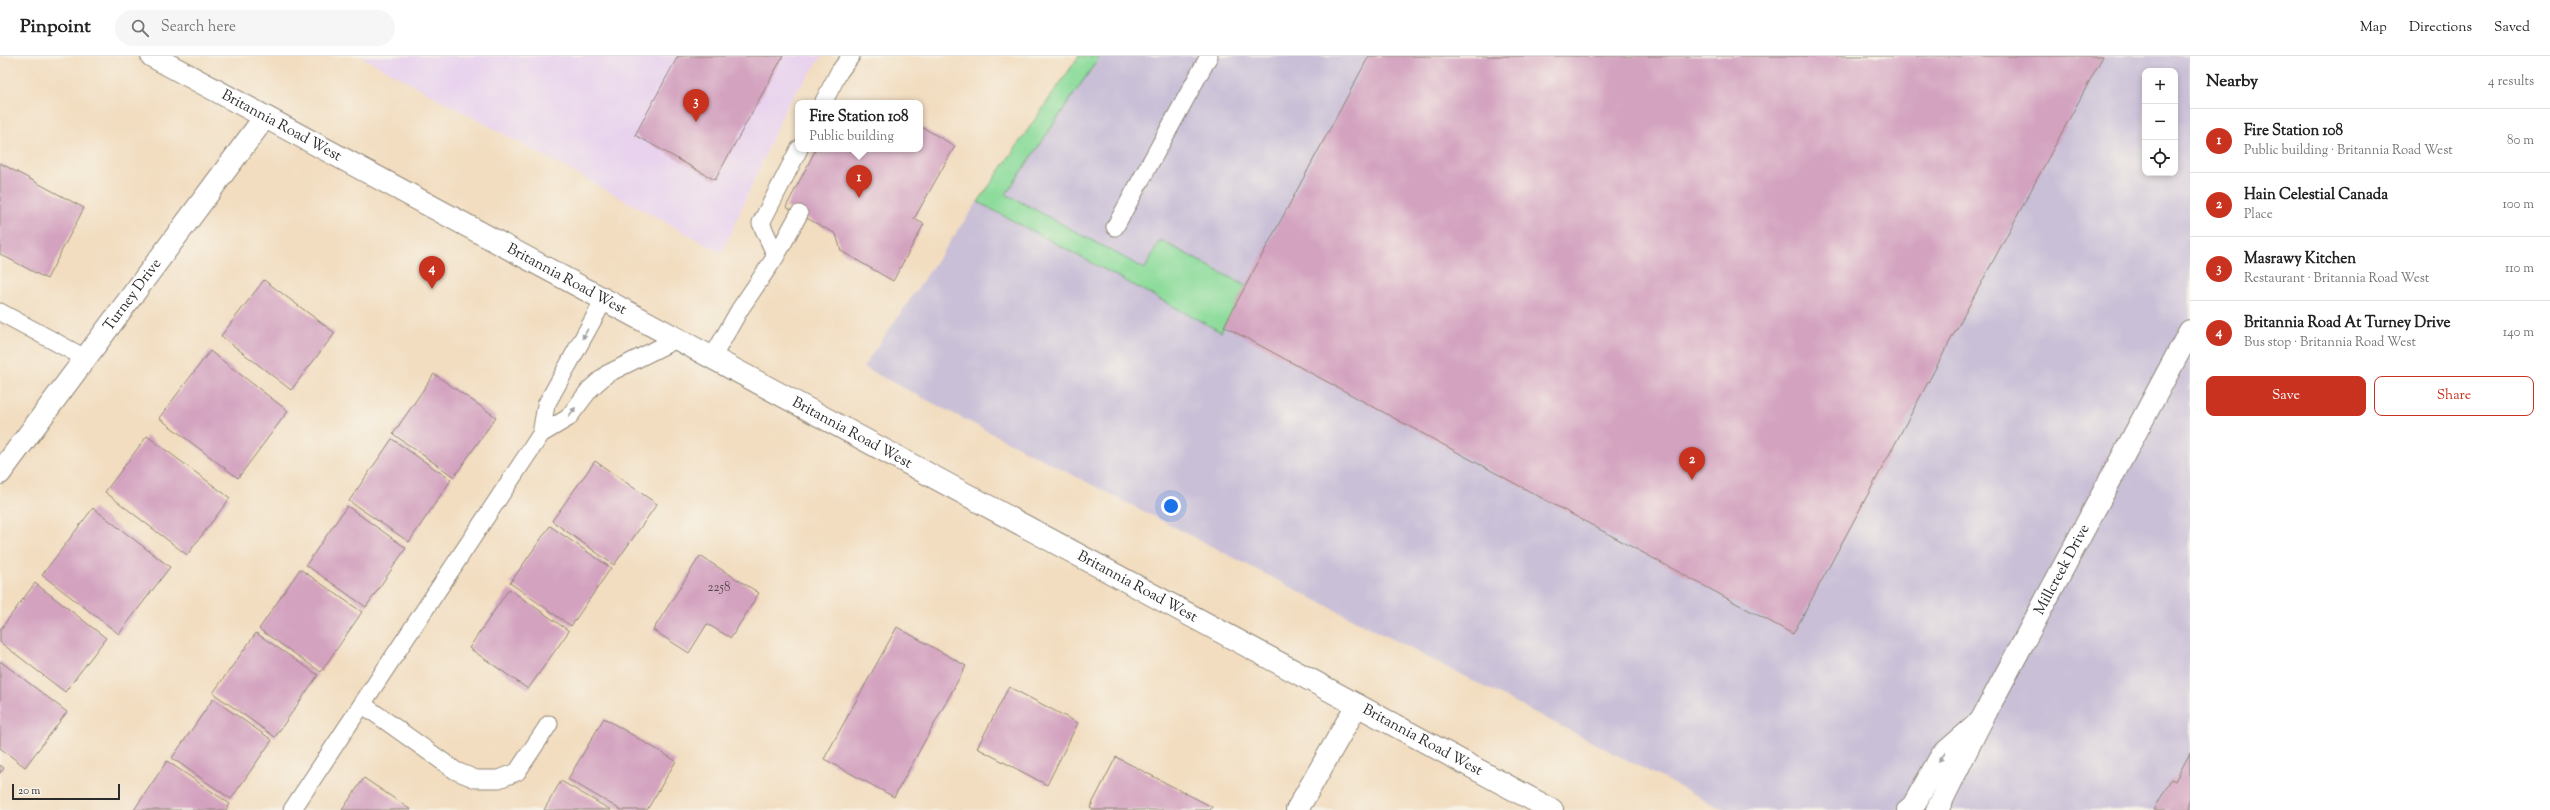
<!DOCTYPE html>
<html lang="en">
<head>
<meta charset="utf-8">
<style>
	:root { --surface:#fff; --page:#f6f6f6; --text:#222; --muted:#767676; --line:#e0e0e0; --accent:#c8321e }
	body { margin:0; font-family:"Sorts Mill Goudy",serif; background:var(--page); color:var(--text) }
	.controls { position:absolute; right:12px; top:12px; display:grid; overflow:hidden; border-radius:8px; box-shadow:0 2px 6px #0003 }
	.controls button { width:36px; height:36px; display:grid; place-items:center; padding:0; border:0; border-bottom:1px solid var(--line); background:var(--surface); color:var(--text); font:20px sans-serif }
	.scale { position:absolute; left:12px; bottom:10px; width:108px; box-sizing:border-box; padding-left:4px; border:2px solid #2b2b2b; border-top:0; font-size:11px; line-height:14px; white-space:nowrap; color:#2b2b2b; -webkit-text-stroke:3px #f7f3e8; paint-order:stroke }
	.you { position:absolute; left:1171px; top:450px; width:14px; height:14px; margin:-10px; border:3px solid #fff; border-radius:50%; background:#1a73e8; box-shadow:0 0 0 6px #1a73e833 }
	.badge { display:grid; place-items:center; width:26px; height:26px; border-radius:50%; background:var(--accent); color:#fff; font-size:13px; font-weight:700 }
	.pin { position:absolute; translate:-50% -33px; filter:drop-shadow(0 1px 2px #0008) }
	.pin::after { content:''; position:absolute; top:21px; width:14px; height:12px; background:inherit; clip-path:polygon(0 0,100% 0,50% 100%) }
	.popup { position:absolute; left:795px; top:44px; width:128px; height:52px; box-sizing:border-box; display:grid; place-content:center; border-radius:8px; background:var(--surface); filter:drop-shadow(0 1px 3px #0005); font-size:13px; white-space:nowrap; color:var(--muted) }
	.popup b { font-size:15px; color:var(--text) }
	.popup::after { content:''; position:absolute; left:50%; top:100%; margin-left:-8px; border:8px solid transparent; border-top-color:var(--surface) }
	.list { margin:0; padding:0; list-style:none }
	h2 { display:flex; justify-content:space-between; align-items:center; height:52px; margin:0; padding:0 16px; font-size:17px }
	h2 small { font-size:13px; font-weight:400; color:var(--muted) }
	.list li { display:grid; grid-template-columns:26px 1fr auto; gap:12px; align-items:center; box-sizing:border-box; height:64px; padding:0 16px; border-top:1px solid var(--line) }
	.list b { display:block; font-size:15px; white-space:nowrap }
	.list p { margin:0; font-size:13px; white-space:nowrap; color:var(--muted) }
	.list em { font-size:13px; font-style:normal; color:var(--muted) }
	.actions { display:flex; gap:8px; padding:12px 16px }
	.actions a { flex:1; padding:9px 0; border:1px solid var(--accent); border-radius:8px; text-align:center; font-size:14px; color:var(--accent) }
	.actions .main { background:var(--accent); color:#fff }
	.icon { flex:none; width:22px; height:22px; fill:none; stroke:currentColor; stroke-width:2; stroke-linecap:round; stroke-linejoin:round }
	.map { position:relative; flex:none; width:2190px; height:754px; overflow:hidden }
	header { display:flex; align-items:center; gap:24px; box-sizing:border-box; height:56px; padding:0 20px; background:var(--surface); border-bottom:1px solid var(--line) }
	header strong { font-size:19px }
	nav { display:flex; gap:22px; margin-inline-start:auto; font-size:14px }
	.search { width:280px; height:36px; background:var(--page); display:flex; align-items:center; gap:10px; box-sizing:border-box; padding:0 14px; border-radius:22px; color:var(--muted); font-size:15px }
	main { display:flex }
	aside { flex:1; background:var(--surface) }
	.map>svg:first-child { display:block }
	.built { fill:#e8d2ee }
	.industrial { fill:#c9bfd7; fill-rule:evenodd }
	.green { fill:#8ddc9b; stroke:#5c8463 }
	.building { fill:#d3a2bf }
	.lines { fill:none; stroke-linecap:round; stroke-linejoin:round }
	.service-casing { stroke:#8e8476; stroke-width:19 }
	.minor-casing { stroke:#8e8476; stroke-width:24 }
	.tertiary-casing { stroke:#8e8476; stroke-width:24 }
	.secondary-casing { stroke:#8e8476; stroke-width:24 }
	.service { stroke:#fff; stroke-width:17 }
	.minor { stroke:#fff; stroke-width:22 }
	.tertiary { stroke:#fff; stroke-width:22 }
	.secondary { stroke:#fff; stroke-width:22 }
	.oneway { fill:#a0a0a0 }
	.labels { text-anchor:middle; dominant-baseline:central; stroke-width:3; stroke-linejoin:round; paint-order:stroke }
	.number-label { font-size:13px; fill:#554950 }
	.street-label { font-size:15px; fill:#2b2b2b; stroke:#f7f3e8 }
</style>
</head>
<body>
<header>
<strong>Pinpoint</strong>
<div class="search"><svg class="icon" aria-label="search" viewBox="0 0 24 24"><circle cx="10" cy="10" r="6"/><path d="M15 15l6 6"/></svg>Search here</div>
<nav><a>Map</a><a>Directions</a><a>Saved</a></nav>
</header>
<main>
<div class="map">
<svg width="2190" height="754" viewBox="0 0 2190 754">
	<rect width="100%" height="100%" fill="#f7f3e8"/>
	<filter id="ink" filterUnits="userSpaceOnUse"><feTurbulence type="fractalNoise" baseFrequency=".025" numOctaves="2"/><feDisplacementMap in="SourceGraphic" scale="8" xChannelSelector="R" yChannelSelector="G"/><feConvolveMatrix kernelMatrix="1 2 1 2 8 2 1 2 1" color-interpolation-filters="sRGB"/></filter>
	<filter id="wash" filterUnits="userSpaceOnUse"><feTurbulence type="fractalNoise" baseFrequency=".012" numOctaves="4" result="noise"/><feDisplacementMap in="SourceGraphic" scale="16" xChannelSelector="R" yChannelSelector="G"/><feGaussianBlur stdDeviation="0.9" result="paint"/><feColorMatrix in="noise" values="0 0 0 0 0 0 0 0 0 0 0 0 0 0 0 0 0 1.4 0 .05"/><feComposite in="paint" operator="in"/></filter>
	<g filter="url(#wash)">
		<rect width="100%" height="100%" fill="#f2ddc0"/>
		<path class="built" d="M360 0H822L786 51 722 197Z"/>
		<path class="industrial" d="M1079 0H2190V754H1724L863 311ZM2145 15H2175V117H2145Z"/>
		<path class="green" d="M1079 0H1100L1006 138 1145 213 1160 184 1246 230 1221 276 978 146Z"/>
		<g id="blocks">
			<path class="building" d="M678 0H783L715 124 635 79Z
				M1369 0H2103L1793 578 1224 270Z
				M920 70 955 90 914 163 924 168 893 225 841 195 836 178 786 151 816 93H920Z
				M0 107 84 152 47 223 0 198Z
				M264 224 335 277 291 334 221 280Z
				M210 295 288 355 238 422 159 362Z
				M434 318 496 361 454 421 393 378Z
				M147 380 230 442 187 499 105 436Z
				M392 383 451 424 409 486 349 445Z
				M595 405 657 448 614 509 552 465Z
				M347 450 406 492 366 551 306 509Z
				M93 452 170 511 119 578 42 519Z
				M550 470 611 512 571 570 510 527Z
				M700 500 759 537 731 582 707 568 689 597 653 574Z
				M300 513 362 556 321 616 259 573Z
				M35 527 106 582 65 636 0 586V574Z
				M509 533 569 575 528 633 469 592Z
				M897 571 966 610 894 741 824 703Z
				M256 577 318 619 275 681 213 637Z
				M0 605 67 656 25 711 0 692Z
				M1009 631 1078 667 1047 729 977 692Z
				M213 643 272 684 231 743 172 702Z
				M604 662 676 705 647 754H621L568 723Z
				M2190 697V754H2154L2171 723 2175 725Z
				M1116 701 1212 751 1210 754H1094L1090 752Z
				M167 705 230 748 226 754H134Z
				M0 709 4 712 0 717Z
				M364 722 411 754H342Z
				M561 725 611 754H544Z"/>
		</g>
	</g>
	<g filter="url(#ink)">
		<use href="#blocks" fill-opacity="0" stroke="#8e8476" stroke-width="1"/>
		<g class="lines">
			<defs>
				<path id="service" d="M823 47 839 16 851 0
					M1115 171 1209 0
					M776 200 799 158
					M0 256 85 302
					M712 302 740 253 776 200 761 167 799 93
					M541 378 568 362 590 333 607 318 677 283
					M362 648 456 715 476 723H499L517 716 549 668
					M292 754 541 378 546 349 604 244"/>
				<path id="minor" d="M1297 754 1357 649"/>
				<g id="tertiary">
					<path id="s1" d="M0 417 265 61"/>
					<path id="s2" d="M1937 754 1981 665 2190 275"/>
				</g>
				<g id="secondary">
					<path id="s3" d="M152 0 1552 754"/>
					<path d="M1908 754 1913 750 1942 699 1981 665"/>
				</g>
			</defs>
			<use href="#service" class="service-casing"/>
			<use href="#minor" class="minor-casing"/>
			<use href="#tertiary" class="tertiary-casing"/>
			<use href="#secondary" class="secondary-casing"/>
			<use href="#service" class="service"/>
			<use href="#minor" class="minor"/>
			<use href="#tertiary" class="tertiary"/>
			<use href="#secondary" class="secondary"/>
		</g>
		<defs><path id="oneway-solid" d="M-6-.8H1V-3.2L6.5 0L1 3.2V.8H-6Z"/></defs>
		<g class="oneway">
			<use href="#oneway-solid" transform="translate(585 278) rotate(119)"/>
			<use href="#oneway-solid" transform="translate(572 356) rotate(-53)"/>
			<use href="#oneway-solid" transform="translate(1942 701) rotate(128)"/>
		</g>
	</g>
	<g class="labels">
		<g class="number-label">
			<text x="719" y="532">2258</text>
		</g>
		<g class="street-label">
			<text stroke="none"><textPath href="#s3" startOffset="147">Britannia Road West</textPath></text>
			<text stroke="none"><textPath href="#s3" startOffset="471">Britannia Road West</textPath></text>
			<text stroke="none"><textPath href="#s1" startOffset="222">Turney Drive</textPath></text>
			<text stroke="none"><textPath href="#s3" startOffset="795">Britannia Road West</textPath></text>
			<text stroke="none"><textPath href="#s2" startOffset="271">Millcreek Drive</textPath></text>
			<text stroke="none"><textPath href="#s3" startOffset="1119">Britannia Road West</textPath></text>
			<text stroke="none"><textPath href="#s3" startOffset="1443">Britannia Road West</textPath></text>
		</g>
	</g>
</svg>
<div class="controls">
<button>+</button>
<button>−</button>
<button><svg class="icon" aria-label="locate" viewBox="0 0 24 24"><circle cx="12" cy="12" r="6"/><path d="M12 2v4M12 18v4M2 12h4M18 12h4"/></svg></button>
</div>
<div class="scale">20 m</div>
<div class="you"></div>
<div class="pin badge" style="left:859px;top:142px">1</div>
<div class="popup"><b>Fire Station 108</b>Public building</div>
<div class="pin badge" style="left:1692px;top:424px">2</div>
<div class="pin badge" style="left:696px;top:66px">3</div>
<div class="pin badge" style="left:432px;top:233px">4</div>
</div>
<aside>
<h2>Nearby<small>4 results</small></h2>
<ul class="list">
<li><span class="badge">1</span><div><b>Fire Station 108</b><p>Public building · Britannia Road West</p></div><em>80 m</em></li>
<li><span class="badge">2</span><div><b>Hain Celestial Canada</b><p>Place</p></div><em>100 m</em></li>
<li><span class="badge">3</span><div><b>Masrawy Kitchen</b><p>Restaurant · Britannia Road West</p></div><em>110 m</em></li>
<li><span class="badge">4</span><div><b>Britannia Road At Turney Drive</b><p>Bus stop · Britannia Road West</p></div><em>140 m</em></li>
</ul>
<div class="actions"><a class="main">Save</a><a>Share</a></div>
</aside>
</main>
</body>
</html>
